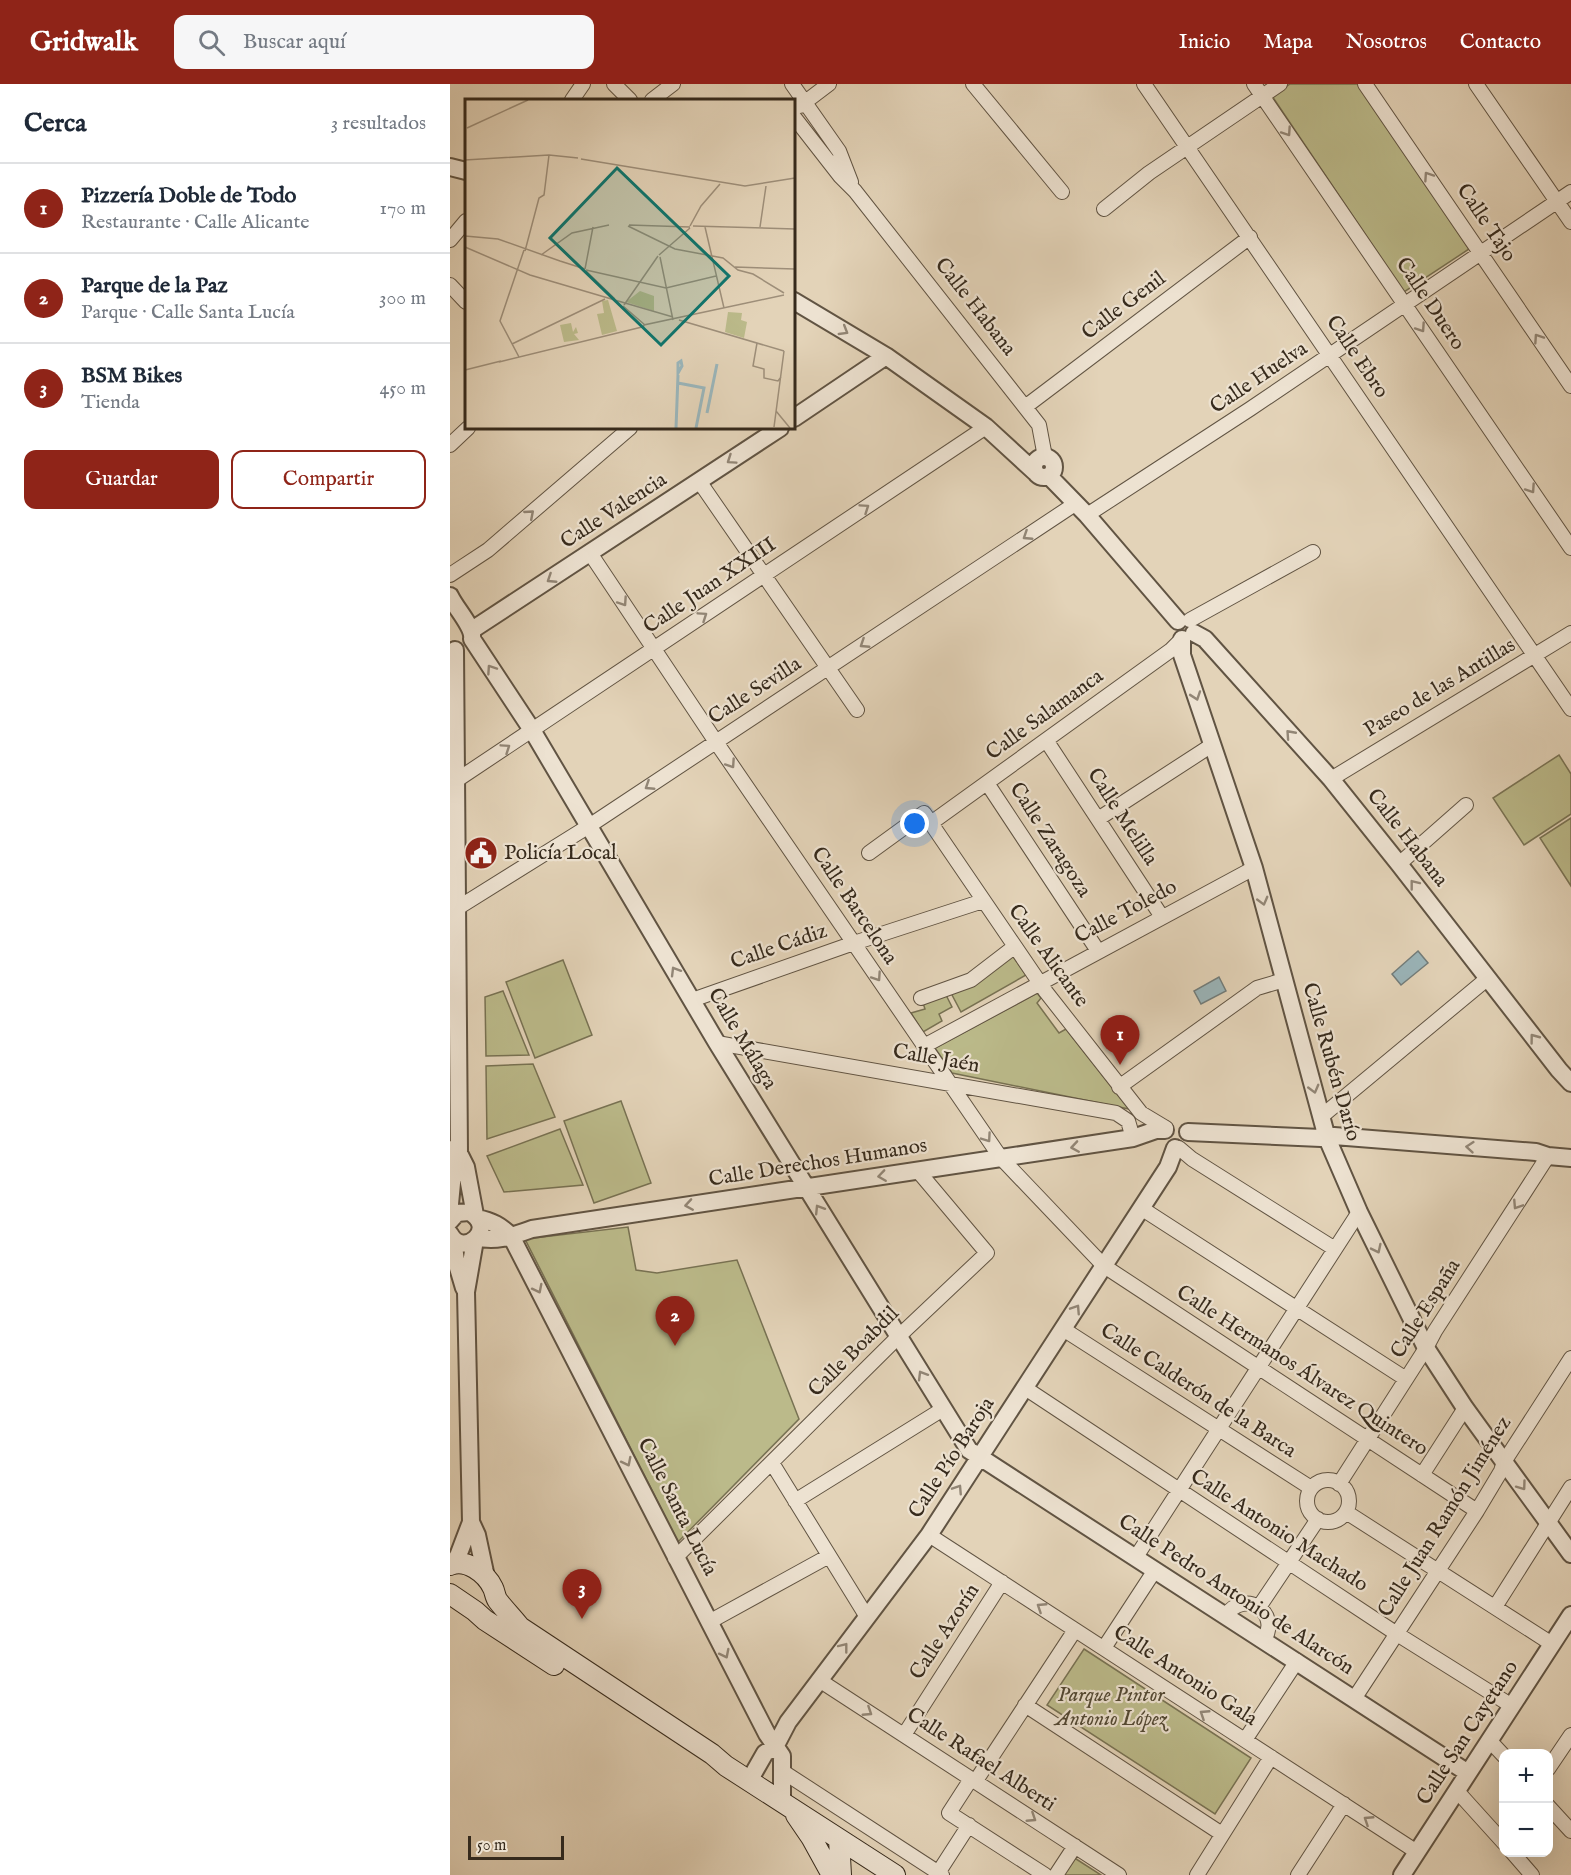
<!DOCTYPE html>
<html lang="es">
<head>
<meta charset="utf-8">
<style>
	:root { --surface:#fff; --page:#f6f6f7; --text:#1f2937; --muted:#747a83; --line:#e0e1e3; --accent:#8f2418 }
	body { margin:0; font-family:"IM FELL English",serif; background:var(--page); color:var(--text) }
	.controls { position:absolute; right:18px; bottom:18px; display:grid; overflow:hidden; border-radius:12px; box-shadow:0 6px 24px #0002 }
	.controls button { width:54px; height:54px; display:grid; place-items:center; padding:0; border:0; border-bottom:2px solid var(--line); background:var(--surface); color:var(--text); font:30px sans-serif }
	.scale { position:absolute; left:18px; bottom:15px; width:96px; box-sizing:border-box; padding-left:6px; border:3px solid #362a1c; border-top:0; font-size:16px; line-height:21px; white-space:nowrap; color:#362a1c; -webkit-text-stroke:4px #ede2d1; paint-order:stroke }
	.you { position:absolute; left:465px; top:740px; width:21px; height:21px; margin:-15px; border:4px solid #fff; border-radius:50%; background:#1a73e8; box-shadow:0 0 0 9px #1a73e833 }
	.badge { display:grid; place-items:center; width:39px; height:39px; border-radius:50%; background:var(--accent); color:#fff; font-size:20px; font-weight:700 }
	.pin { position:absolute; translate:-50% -50px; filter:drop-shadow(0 2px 3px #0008) }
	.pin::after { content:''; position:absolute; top:32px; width:21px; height:18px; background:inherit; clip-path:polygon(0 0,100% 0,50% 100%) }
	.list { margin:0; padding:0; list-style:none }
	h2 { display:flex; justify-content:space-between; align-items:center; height:78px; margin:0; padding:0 24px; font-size:26px }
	h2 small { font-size:20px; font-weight:400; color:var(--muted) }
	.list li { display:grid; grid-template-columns:39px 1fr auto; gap:18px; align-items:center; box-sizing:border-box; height:90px; padding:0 24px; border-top:2px solid var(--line) }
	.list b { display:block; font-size:22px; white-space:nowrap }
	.list p { margin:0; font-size:20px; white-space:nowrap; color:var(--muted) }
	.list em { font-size:20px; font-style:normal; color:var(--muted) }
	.actions { display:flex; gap:12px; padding:18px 24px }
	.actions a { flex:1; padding:14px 0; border:2px solid var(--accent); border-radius:12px; text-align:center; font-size:21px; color:var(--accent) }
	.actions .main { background:var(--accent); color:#fff }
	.icon { flex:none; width:33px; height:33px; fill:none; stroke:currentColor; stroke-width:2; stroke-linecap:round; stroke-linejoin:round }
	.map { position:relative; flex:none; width:1121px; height:1791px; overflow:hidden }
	header { display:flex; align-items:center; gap:36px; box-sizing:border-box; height:84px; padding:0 30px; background:var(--accent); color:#fff }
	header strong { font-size:28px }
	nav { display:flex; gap:33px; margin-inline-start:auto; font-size:21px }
	.search { width:420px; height:54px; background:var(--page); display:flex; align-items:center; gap:15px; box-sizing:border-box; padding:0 21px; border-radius:12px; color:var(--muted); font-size:22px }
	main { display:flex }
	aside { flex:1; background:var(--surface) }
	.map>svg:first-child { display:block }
	.green { fill:#bbba8a; stroke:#787253; stroke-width:1.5 }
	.water { fill:#9ab5ba; stroke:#727d7b; stroke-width:1.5 }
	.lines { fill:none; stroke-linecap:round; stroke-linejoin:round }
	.minor-casing { stroke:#615443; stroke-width:16 }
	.tertiary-casing { stroke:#615443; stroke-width:20 }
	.secondary-casing { stroke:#362a1c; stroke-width:22 }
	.minor { stroke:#ede2d1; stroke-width:14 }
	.tertiary { stroke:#ede2d1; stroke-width:16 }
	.secondary { stroke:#ede2d1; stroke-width:20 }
	.oneway { stroke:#928676 }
	.labels { text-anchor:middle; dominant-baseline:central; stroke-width:4.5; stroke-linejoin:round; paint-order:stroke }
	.street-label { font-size:21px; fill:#362a1c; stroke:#ede2d1 }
	.poi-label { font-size:21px; fill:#362a1c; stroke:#ede2d1; text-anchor:start }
	.park-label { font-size:21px; font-style:italic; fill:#514732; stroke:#ede2d1 }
	.inset-river { fill:none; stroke:#9ab5ba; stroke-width:3 }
	.inset-road { fill:none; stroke:#9e8f7a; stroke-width:1.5 }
	.view { fill:#0f766e; fill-opacity:0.15; stroke:#0f766e; stroke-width:3 }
	.inset-edge { fill:none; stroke:#362a1c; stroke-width:3 }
</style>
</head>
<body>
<header>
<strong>Gridwalk</strong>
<div class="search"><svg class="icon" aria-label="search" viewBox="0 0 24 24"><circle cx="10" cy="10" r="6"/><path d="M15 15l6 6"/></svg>Buscar aquí</div>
<nav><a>Inicio</a><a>Mapa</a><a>Nosotros</a><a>Contacto</a></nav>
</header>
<main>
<aside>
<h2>Cerca<small>3 resultados</small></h2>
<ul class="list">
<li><span class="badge">1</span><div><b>Pizzería Doble de Todo</b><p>Restaurante · Calle Alicante</p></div><em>170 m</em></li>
<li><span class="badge">2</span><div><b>Parque de la Paz</b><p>Parque · Calle Santa Lucía</p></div><em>300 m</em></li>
<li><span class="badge">3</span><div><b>BSM Bikes</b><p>Tienda</p></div><em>450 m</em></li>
</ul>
<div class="actions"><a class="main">Guardar</a><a>Compartir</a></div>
</aside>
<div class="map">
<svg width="1121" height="1791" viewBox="0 0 1121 1791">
	<rect width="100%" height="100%" fill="#e3d3b8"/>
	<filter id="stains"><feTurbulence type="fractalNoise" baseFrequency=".00333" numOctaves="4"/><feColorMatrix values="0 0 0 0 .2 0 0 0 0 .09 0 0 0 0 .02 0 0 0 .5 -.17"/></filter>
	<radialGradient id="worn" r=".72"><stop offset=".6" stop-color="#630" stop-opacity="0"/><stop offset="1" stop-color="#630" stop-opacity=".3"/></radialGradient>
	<path class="green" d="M840 0H909L1019 165 954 208 822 12Z
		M1109 671 1121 690V730L1074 761 1043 714Z
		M1121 734V802L1090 754Z
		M562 871 576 891 511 928 501 909Z
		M113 876 142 951 85 974 56 898Z
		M53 907 79 971 36 972 35 913Z
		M587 909 591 914 587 919 609 949 616 945 679 1025 502 989 485 964Z
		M496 911 502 923 489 930 492 937 473 948 461 929 475 925 473 919Z
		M83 980 105 1033 37 1055 36 982Z
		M171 1017 201 1099 144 1119 114 1037Z
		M110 1045 133 1101 54 1108 37 1072Z
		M178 1143 186 1186 207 1189 287 1176 349 1335 228 1458 75 1155Z
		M634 1565 801 1674 765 1730 597 1621Z
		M623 1773 651 1791H611Z"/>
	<path class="water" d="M968 867 978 879 951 901 942 890Z
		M769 893 776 907 751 920 744 907Z"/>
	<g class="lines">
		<defs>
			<path id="minor" d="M164 0 180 16
				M342 0 389 67 401 98
				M523 0 612 108
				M694 0 1121 625
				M804 0 1121 464
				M915 0 1121 302
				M1026 0 1121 138
				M122 16 133 0
				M202 16 223 0
				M350 22 379 0
				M344 33 390 92 405 107 589 341 595 373
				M654 125 699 89 830 0
				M0 156 16 137
				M0 201 16 218
				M575 323 800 153
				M0 361 18 344
				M249 397 407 626
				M637 431 800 325 1121 108
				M140 469 266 658 551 1074 654 1182 1027 1427
				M0 491 38 466 180 344
				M740 536 863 468
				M596 656 712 833
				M881 695 1121 549
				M7 696 536 343
				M537 699 648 867
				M648 735 762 661
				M481 739 721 566 732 555
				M419 769 474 729 596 908 691 1029 716 1044
				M949 780 1016 721
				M6 825 139 742 625 420
				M471 914 521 896 564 863
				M242 916 404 859 533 817
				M267 959 666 1029 678 1037 683 1054
				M474 962 804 784
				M669 1003 807 904 834 896
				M872 1032 1038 894
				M729 1064 742 1075 885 1165
				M691 1124 956 1295
				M613 1245 861 1404
				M575 1304 947 1550 1062 1622
				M322 1379 417 1533
				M972 1391 1015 1324
				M857 1417a21 21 0 1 1 42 0a21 21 0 1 1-42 0Z
				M889 1400 976 1264 985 1247 1098 1072
				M345 1417 493 1325
				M896 1428 1102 1560
				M479 1451 967 1768
				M686 1473 909 1128
				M225 1474 448 1253 537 1169 468 1087
				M809 1523 868 1435
				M1045 1523 1121 1403
				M776 1531C795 1505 831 1528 814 1556
				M259 1538 379 1472
				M654 1564 705 1486
				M369 1596 669 1791
				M904 1615 1027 1427 1051 1387 1054 1378 1121 1274
				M575 1621 772 1750
				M454 1651 552 1498
				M795 1656 847 1577
				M1039 1656 1054 1672
				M1098 1685 1121 1651
				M332 1687 492 1791
				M521 1695 499 1729 595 1791
				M525 1698 625 1546
				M1007 1707 1054 1759
				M1098 1722 1121 1747
				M1062 1768 1082 1791
				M488 1789 519 1741
				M606 1791 625 1762
				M747 1791 821 1673
				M848 1791 894 1720"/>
			<path id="tertiary" d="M0 83 16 87
				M344 217 436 272 536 343 585 388
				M344 334 436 272
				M584 383a10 10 0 1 1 20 0a10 10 0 1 1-20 0Z
				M599 392 637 431 728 537
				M0 512C6 525 24 543 22 555
				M22 546 330 344
				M744 549 755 555 881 695 949 780 1109 986 1121 999
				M22 555 82 646 267 959 519 1366 1018 1689
				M732 555V571L804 784 877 1054 909 1128 976 1264 1015 1324 1121 1470
				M738 1048 871 1054 884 1052 1086 1068 1098 1072 1121 1074
				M6 1063 16 1083 25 1131
				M0 1120 4 1078 9 1068 5 566
				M27 1134C42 1137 51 1142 61 1152L317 1650 332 1672V1718
				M0 1137 7 1129 19 1128C49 1144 13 1175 0 1150
				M27 1153C45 1159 65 1151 82 1145L551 1074 683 1054 706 1046H715
				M3 1155 6 1177 14 1204
				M21 1438 27 1451 36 1493
				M3 1479 8 1472 21 1438 16 1208 25 1156
				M299 1697 315 1669 325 1663 338 1638 479 1451 718 1083 725 1064
				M952 1791 1121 1531"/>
			<path id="secondary" d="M0 1481C16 1474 36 1489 43 1504 45 1508 45 1513 48 1517 55 1526 63 1534 70 1543L262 1670 276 1682 445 1791
				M0 1510 25 1527 35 1536 104 1581
				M346 1731 361 1753 382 1791
				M389 1755 391 1791"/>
		</defs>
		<use href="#minor" class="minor-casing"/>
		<use href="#tertiary" class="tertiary-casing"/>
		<use href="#secondary" class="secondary-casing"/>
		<use href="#minor" class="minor"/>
		<use href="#tertiary" class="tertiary"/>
		<use href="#secondary" class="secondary"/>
	</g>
	<defs><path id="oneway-chevron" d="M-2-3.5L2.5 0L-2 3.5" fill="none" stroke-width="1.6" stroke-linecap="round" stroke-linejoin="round" transform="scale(1.5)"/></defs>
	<g class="oneway">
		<use href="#oneway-chevron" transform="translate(837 48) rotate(56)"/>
		<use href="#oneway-chevron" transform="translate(978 92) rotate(-124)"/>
		<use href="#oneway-chevron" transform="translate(971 244) rotate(56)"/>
		<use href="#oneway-chevron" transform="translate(394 247) rotate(31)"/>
		<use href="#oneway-chevron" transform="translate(1088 254) rotate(-124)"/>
		<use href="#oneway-chevron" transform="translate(281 376) rotate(146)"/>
		<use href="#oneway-chevron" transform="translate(1081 405) rotate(56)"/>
		<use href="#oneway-chevron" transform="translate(415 424) rotate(-34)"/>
		<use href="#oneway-chevron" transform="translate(80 430) rotate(-41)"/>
		<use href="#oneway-chevron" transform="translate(577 452) rotate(147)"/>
		<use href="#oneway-chevron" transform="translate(101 495) rotate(147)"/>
		<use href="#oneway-chevron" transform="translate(173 518) rotate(56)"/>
		<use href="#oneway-chevron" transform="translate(253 532) rotate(-34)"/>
		<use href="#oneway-chevron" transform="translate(414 560) rotate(147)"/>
		<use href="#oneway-chevron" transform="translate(41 585) rotate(-124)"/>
		<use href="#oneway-chevron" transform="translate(746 612) rotate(71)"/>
		<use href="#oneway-chevron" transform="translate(840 650) rotate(-132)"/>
		<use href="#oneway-chevron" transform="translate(56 664) rotate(-34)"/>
		<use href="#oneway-chevron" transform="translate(281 680) rotate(56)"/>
		<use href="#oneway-chevron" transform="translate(199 702) rotate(147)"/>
		<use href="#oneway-chevron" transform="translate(964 800) rotate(-128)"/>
		<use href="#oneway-chevron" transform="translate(813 817) rotate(75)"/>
		<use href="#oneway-chevron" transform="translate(225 887) rotate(-121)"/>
		<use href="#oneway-chevron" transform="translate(427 893) rotate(56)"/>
		<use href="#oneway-chevron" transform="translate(1084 954) rotate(-127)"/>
		<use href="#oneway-chevron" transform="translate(864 1005) rotate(75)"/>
		<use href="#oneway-chevron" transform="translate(537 1054) rotate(55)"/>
		<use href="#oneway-chevron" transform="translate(625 1063) rotate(171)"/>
		<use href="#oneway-chevron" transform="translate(1020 1063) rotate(-175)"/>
		<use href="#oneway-chevron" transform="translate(432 1092) rotate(172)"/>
		<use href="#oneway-chevron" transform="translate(239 1121) rotate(171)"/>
		<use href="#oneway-chevron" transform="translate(1067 1121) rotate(123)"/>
		<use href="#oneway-chevron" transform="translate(369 1125) rotate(-122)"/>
		<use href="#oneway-chevron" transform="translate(927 1165) rotate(64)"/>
		<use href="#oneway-chevron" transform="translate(88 1205) rotate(63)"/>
		<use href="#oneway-chevron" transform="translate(626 1225) rotate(-57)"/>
		<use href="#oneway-chevron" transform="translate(472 1291) rotate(-121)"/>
		<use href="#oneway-chevron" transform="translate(177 1378) rotate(63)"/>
		<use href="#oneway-chevron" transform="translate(1072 1402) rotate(54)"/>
		<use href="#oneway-chevron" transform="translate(508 1405) rotate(-57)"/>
		<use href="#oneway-chevron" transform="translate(591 1523) rotate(-147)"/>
		<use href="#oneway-chevron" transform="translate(394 1563) rotate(-52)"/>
		<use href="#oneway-chevron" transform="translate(275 1570) rotate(63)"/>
		<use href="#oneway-chevron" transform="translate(418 1628) rotate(33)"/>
		<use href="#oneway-chevron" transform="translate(754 1630) rotate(-147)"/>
		<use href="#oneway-chevron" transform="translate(582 1734) rotate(33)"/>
		<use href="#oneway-chevron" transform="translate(918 1736) rotate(-147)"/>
	</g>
	<defs>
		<symbol id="civic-disc" viewBox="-11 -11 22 22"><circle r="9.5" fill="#8f2418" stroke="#ede2d1"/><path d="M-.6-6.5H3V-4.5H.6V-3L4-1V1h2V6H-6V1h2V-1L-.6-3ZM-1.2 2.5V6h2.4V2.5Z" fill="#fff"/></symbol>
	</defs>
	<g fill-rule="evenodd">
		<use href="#civic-disc" x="12" y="750" width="38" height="38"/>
	</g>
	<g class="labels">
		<g class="street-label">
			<text transform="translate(1036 139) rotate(56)">Calle Tajo</text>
			<text transform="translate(980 220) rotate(56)">Calle Duero</text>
			<text transform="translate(674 222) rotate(-37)">Calle Genil</text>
			<text transform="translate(525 223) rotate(52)">Calle Habana</text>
			<text transform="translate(907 273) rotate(56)">Calle Ebro</text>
			<text transform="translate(809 294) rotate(-34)">Calle Huelva</text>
			<text transform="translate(164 427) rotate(-33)">Calle Valencia</text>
			<text transform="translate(260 502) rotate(-34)">Calle Juan XXIII</text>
			<text transform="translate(990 604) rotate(-31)">Paseo de las Antillas</text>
			<text transform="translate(305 607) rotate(-33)">Calle Sevilla</text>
			<text transform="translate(595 631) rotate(-36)">Calle Salamanca</text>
			<text transform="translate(672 733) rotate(57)">Calle Melilla</text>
			<text transform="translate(957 754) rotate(52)">Calle Habana</text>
			<text transform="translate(600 756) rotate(57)">Calle Zaragoza</text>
			<text transform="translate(404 822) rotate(56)">Calle Barcelona</text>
			<text transform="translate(676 828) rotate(-28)">Calle Toledo</text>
			<text transform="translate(329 863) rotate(-19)">Calle Cádiz</text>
			<text transform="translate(598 872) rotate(54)">Calle Alicante</text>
			<text transform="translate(292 955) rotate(59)">Calle Málaga</text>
			<text transform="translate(486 975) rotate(10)">Calle Jaén</text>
			<text transform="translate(881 978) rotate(74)">Calle Rubén Darío</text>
			<text transform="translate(368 1079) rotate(-9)">Calle Derechos Humanos</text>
			<text transform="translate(976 1225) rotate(-58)">Calle España</text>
			<text transform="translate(404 1268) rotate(-45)">Calle Boabdil</text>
			<text transform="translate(852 1287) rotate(33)">Calle Hermanos Álvarez Quintero</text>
			<text transform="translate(748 1307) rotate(33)">Calle Calderón de la Barca</text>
			<text transform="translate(502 1374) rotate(-57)">Calle Pío Baroja</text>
			<text transform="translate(227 1423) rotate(63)">Calle Santa Lucía</text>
			<text transform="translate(995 1433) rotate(-58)">Calle Juan Ramón Jiménez</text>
			<text transform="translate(829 1447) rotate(33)">Calle Antonio Machado</text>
			<text transform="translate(786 1511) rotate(33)">Calle Pedro Antonio de Alarcón</text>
			<text transform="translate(495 1548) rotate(-57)">Calle Azorín</text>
			<text transform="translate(735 1592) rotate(33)">Calle Antonio Gala</text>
			<text transform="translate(1018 1649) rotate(-57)">Calle San Cayetano</text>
			<text transform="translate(531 1676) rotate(33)">Calle Rafael Alberti</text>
		</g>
		<g class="poi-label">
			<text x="54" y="769">Policía Local</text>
		</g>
		<g class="park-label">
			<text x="661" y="1611">Parque Pintor<tspan x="661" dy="24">Antonio López</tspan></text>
		</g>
	</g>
	<g transform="translate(15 15)">
		<rect width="330" height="330" fill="#e3d3b8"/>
		<path d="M175 192 189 197V212L161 203ZM143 201 152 232 137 236 132 215 139 214 137 202ZM263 213 277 214 276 221 282 223 279 239 260 233ZM106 224 108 233 111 228 113 234 109 235 114 241 99 243 95 226Z" fill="#bbba8a"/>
		<path class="inset-river" d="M216 262 217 267 213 274V264ZM213 284 239 289 231 329M242 314 252 265M211 329 213 276"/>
		<path class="inset-road" d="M2 29 63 1M116 60 280 87 330 79M0 61 84 56 113 59M164 126 225 128M163 127 210 150 258 159 273 171 288 175 319 194M225 127 236 107 255 85M228 127 330 130M240 128 259 209M295 128 301 87M0 137 33 140 95 162M0 148 65 176 160 204M60 152 74 99 79 96 84 56M76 156 107 134 144 126M194 156 225 129M195 158 208 221M95 162 120 170M270 168 330 170M120 170 128 128M121 171 201 189 251 177M121 172 150 200M160 204 208 218M159 206 193 157M158 207 180 226M214 221 319 252M178 229 179 226 319 196M292 244 288 267 299 270V279L313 282 316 278M47 245 140 200M54 258 35 222 59 151M34 263 177 228M0 271 36 262M311 312 325 329M309 328 319 252"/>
		<path class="view" d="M152 69 264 177 196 246 85 139Z"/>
		<rect width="330" height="330" class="inset-edge"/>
	</g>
	<rect width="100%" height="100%" filter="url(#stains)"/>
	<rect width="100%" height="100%" fill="url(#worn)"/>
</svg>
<div class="controls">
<button>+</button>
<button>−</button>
</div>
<div class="scale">50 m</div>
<div class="you"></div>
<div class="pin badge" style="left:670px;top:981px">1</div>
<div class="pin badge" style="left:225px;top:1262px">2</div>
<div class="pin badge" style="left:132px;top:1535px">3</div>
</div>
</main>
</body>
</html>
